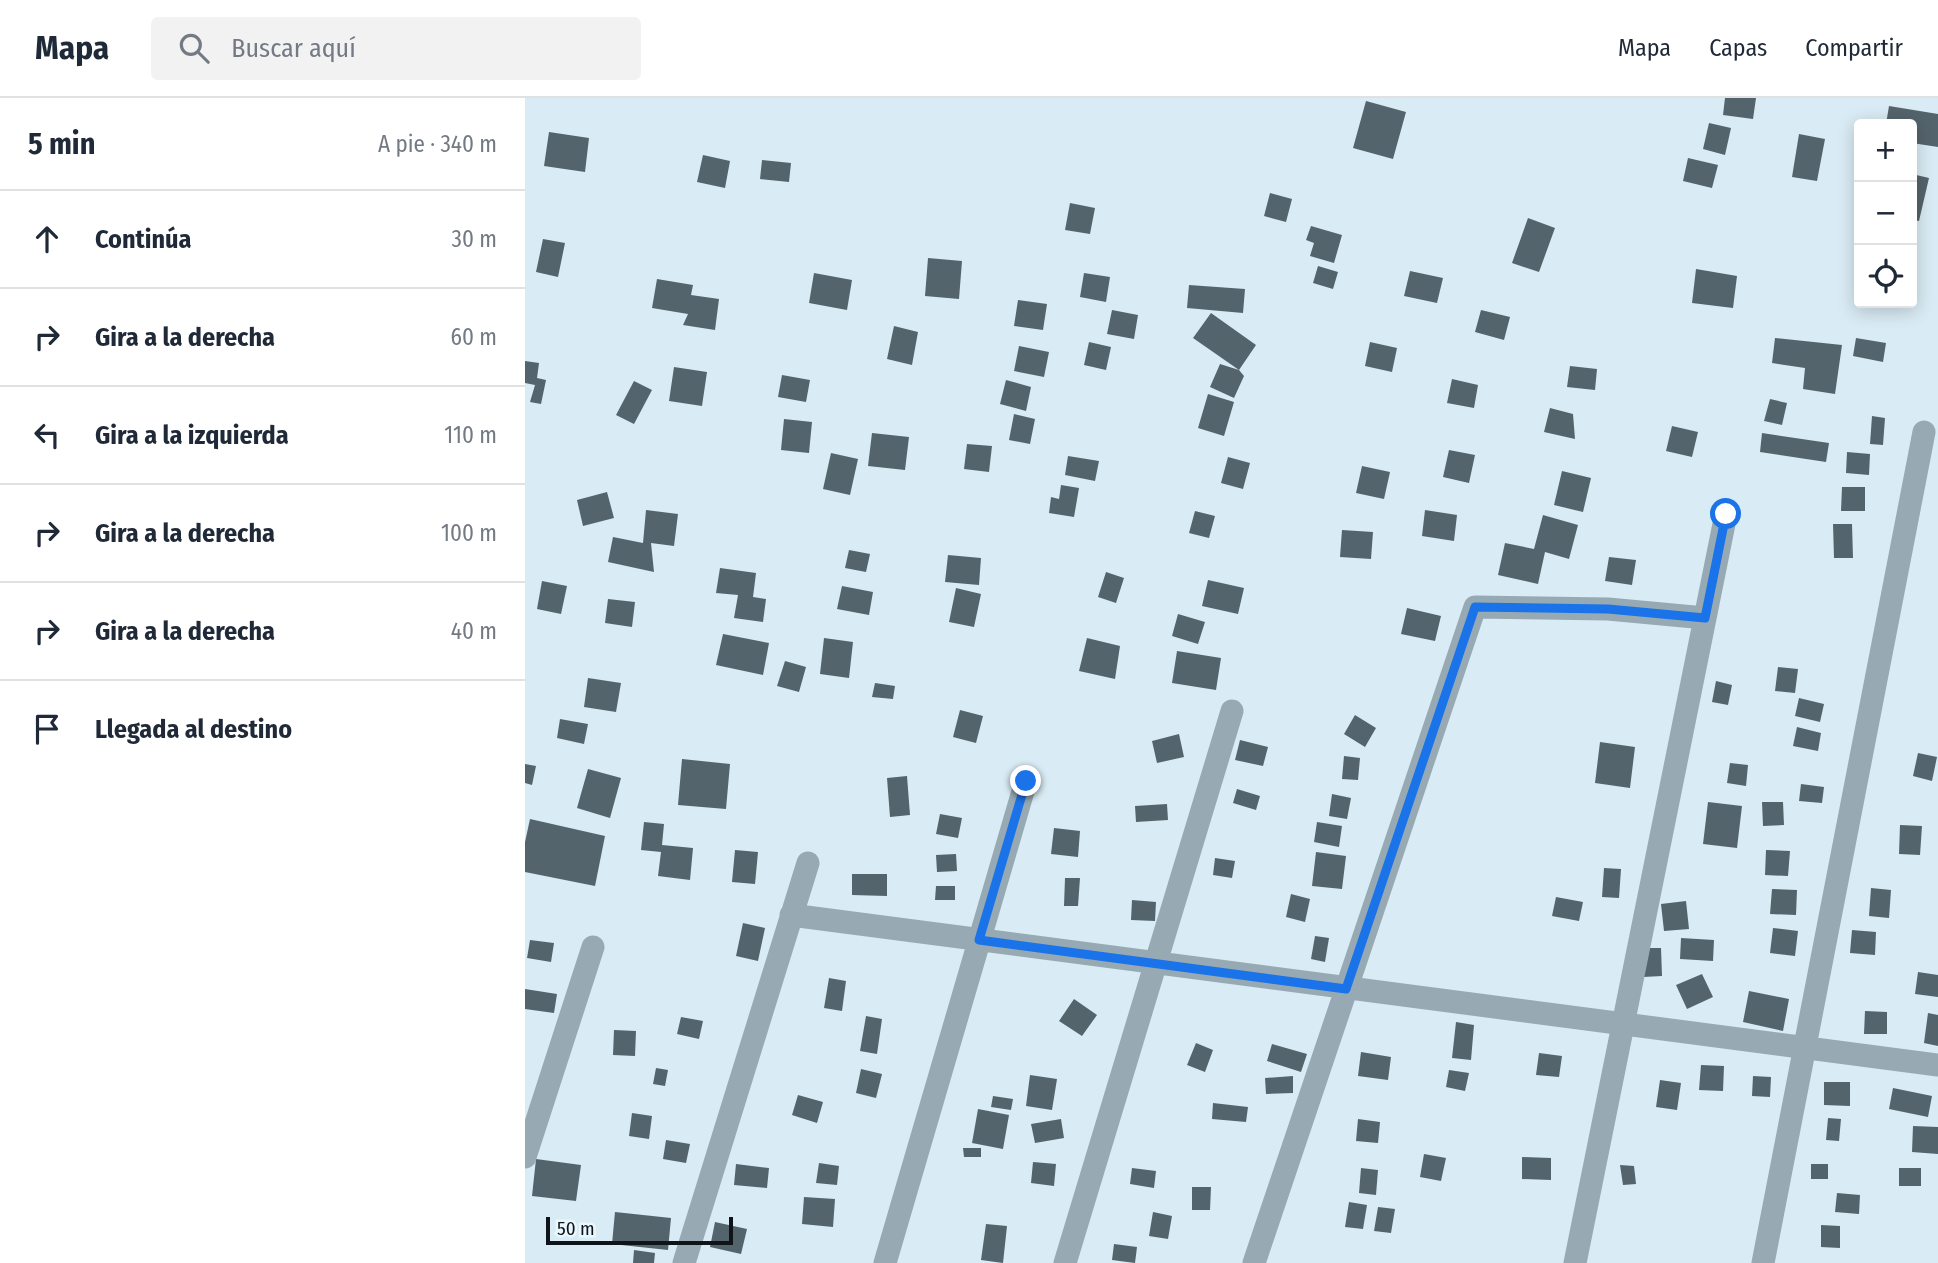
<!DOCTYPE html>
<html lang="es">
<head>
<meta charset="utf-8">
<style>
	:root { --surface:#fff; --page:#f2f2f3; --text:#1f2937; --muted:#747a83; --line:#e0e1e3 }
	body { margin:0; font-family:"Fira Sans Condensed",sans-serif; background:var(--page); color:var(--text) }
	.controls { position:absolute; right:21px; top:21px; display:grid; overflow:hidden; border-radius:7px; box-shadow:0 4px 18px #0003 }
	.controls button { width:63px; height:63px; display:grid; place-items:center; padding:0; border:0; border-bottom:2px solid var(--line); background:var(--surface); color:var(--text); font:35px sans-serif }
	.scale { position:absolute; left:21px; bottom:18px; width:187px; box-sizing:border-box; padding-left:7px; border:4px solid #0e1417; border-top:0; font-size:19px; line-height:24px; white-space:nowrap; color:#0e1417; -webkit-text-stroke:5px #e9f7ff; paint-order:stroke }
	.stop { position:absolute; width:21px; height:21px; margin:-16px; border:5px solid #1a73e8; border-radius:50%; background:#fff }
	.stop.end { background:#1a73e8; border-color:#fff; box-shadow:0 2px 7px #0008 }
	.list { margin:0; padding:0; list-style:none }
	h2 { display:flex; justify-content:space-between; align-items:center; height:91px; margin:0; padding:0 28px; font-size:30px }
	h2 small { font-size:23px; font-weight:400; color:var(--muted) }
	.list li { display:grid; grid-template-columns:46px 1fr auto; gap:21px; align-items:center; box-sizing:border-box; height:98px; padding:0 28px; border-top:2px solid var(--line) }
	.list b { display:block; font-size:26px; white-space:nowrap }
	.list em { font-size:23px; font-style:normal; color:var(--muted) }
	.icon { flex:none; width:38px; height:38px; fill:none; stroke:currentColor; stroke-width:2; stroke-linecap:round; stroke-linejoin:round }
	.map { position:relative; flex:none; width:1413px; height:1165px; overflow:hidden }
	header { display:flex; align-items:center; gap:42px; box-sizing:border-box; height:98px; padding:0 35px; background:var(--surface); border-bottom:2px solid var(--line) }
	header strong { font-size:33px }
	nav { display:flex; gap:38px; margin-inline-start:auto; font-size:24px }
	.search { width:490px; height:63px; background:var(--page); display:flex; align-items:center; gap:18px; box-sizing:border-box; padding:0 24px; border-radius:7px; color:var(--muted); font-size:26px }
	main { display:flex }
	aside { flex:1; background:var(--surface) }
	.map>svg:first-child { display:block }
	.building { fill:#54646c }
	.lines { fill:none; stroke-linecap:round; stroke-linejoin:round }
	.street { stroke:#97aab4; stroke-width:23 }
	.route { stroke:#1a73e8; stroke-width:9 }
</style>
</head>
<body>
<header>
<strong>Mapa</strong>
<div class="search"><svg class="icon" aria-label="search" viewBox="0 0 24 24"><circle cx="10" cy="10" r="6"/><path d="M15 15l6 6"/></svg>Buscar aquí</div>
<nav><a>Mapa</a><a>Capas</a><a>Compartir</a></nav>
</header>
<main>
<aside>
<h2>5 min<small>A pie · 340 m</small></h2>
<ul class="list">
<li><svg class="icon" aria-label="ahead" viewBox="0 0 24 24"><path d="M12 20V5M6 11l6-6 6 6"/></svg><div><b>Continúa</b></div><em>30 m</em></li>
<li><svg class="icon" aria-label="right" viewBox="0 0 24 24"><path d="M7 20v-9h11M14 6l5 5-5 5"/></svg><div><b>Gira a la derecha</b></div><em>60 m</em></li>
<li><svg class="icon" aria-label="left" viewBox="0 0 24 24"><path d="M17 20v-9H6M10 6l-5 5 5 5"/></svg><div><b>Gira a la izquierda</b></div><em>110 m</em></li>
<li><svg class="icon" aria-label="right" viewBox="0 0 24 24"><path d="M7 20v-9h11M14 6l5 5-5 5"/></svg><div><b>Gira a la derecha</b></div><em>100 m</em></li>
<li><svg class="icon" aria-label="right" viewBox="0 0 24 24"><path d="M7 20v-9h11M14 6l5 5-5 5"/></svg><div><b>Gira a la derecha</b></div><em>40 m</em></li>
<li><svg class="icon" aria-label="arrive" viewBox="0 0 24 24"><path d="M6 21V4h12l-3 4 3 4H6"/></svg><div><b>Llegada al destino</b></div></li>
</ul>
</aside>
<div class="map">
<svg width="1413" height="1165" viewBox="0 0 1413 1165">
	<rect width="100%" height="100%" fill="#d9ebf4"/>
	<path class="building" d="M1200 0H1231L1228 21 1198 17Z
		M841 3 881 14 868 61 828 50Z
		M1364 8 1413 16V49L1387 45V26H1361Z
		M1184 25 1206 30 1200 57 1178 51Z
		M24 34 64 40 60 74 19 68Z
		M1274 36 1300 41 1292 83 1267 79Z
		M178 57 205 63 200 90 172 84Z
		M1163 60 1193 67 1187 90 1158 83Z
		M237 62 266 65 264 84 235 81Z
		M1387 76 1404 80 1394 123 1387 122Z
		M745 95 767 101 761 124 739 118Z
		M545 105 570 110 565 136 540 132Z
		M1003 120 1030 130 1014 174 987 165Z
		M786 128 817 137 809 165 785 158 789 145 781 142Z
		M18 141 40 145 33 179 11 174Z
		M403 160 437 163 434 201 400 198Z
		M793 168 813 174 808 191 788 185Z
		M1171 171 1212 178 1208 210 1167 205Z
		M885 173 918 180 912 205 879 198Z
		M289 175 327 182 322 212 284 205Z
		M559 175 585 179 581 204 555 199Z
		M132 181 168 187 166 197 194 201 190 232 158 227 163 216 127 210Z
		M664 187 720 191 718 215 662 210Z
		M493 202 522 206 518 232 489 228Z
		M587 212 613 217 609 241 582 236Z
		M956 212 985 219 979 242 950 234Z
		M686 215 731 247 714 272 719 278 709 300 685 289 695 266 714 272 668 240Z
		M369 228 393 234 387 267 362 261Z
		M1250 240 1317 247 1310 296 1278 291 1280 270 1247 265Z
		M1331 240 1361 245 1358 264 1328 258Z
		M564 244 586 249 581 272 559 267Z
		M845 244 872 250 867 274 840 268Z
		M494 248 524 254 519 279 489 273Z
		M0 263 14 265 12 280 21 282 16 306 5 304 10 287 0 285Z
		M1045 268 1072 271 1070 292 1042 289Z
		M149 269 182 274 177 308 144 303Z
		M257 277 285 282 281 304 253 299Z
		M927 281 953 287 949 310 922 305Z
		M481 282 506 289 501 313 475 306Z
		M109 283 127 292 109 326 91 317Z
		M683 296 709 304 699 338 673 330Z
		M1245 301 1262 305 1257 327 1239 323Z
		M1025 310 1048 316 1050 341 1019 334Z
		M489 316 510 321 505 346 484 342Z
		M1347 318 1360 320 1358 347 1345 346Z
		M259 321 287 324 284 355 256 352Z
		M1147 328 1173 334 1167 359 1141 353Z
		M347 335 384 339 380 372 343 368Z
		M1237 335 1304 345 1301 364 1235 354Z
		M442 346 467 348 464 374 439 371Z
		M924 352 950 357 944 385 918 379Z
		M1322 354 1345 356 1344 377 1321 375Z
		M306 355 333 361 325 397 298 391Z
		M543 358 574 363 570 383 540 377Z
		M703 359 725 365 718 391 696 385Z
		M837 368 865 374 859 401 831 395Z
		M1037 373 1066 380 1058 414 1029 407Z
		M536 387 554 390 549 419 524 415 526 399 534 401Z
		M1317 389H1340V413H1316Z
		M82 394 89 420 58 428 52 402Z
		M121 412 153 416 149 448 126 445 129 474 83 464 88 439 118 445Z
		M900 412 932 417 929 443 897 438Z
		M670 413 690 418 684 440 664 435Z
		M1018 417 1053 427 1044 461 1020 454 1013 486 973 477 980 445 1009 451Z
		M1308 426H1327L1328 460H1309Z
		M817 432 848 434 846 461 815 459Z
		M324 452 345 456 341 474 320 470Z
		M423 457 456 460 454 487 420 484Z
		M1084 459 1111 462 1107 487 1080 483Z
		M195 470 231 475 228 499 241 501 238 524 209 520 213 497 191 495Z
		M581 474 599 480 591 505 573 499Z
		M683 482 719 490 713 516 677 508Z
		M17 483 42 488 36 516 12 511Z
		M317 488 348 494 344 517 312 511Z
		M431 490 456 496 449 529 424 524Z
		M83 501 110 504 107 529 80 525Z
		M882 510 916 518 910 543 876 536Z
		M653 516 680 524 673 546 647 538Z
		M198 536 244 545 238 577 191 567Z
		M299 540 328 544 324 580 295 576Z
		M562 540 595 548 590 581 554 573Z
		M652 553 696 560 691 592 647 585Z
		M260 563 281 569 274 594 252 588Z
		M1253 569 1273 571 1270 595 1250 593Z
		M63 580 96 585 91 614 59 609Z
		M1191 583 1207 587 1203 607 1187 604Z
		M350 585 370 588 368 601 347 599Z
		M1274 600 1299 606 1295 624 1270 618Z
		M435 612 458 618 451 645 428 639Z
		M830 617 851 630 840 649 819 636Z
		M35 621 63 626 59 646 32 640Z
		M1272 629 1296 635 1293 653 1268 648Z
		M654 636 659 659 632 665 627 643Z
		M715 642 743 649 738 668 710 662Z
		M1075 644 1110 649 1105 690 1070 685Z
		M1393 655 1412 659 1407 683 1388 678Z
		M819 658 835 660 833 682 817 681Z
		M157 661 205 666 201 711 153 707Z
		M1205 665 1223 667 1221 688 1202 685Z
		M0 666 11 668 7 687 0 685Z
		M63 671 96 680 85 720 52 710Z
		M382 678 385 717 365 719 362 680Z
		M1276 686 1299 689 1297 705 1274 703Z
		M712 691 735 698 731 712 708 705Z
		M807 696 826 700 822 721 804 718Z
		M1183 704 1217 708 1212 750 1178 746Z
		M1237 704H1258L1259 727 1238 728Z
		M642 706 643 722 611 724 610 708Z
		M415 716 437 720 433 740 411 736Z
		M5 721 80 738 70 788 0 774V744Z
		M119 724 139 726 137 747 168 750 165 782 133 778 136 754 116 752Z
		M792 724 817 728 814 749 789 744Z
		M1375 727 1397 728 1395 757 1374 756Z
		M529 730 555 733 553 759 526 756Z
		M210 752 233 754 230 786 207 784Z
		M1241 752 1265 753 1263 778 1240 777Z
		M791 754 821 758 817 791 787 788Z
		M431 756 432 773 412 774 411 757Z
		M690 760 710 763 707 780 688 777Z
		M1079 770 1096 771 1094 800 1077 799Z
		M327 776H362V798L327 797Z
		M540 780H555L553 808H539Z
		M411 788H430V802H410Z
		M1346 790 1366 792 1364 820 1344 818Z
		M1247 791 1272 792 1271 817 1245 816Z
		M766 796 785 801 780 824 761 819Z
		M1031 799 1058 804 1054 823 1027 818Z
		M607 802 631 804 630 823 606 822Z
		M1161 803 1164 831 1139 833 1136 806Z
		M218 825 240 830 233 863 211 858Z
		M1248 830 1273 833 1270 858 1245 855Z
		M1327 832 1351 834 1350 857 1325 855Z
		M790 838 804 840 800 864 786 861Z
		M1156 840 1189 842 1188 863 1155 861Z
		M5 842 29 845 26 864 2 860Z
		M1117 850H1136L1137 878 1118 879Z
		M1393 874 1413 877V899L1390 896Z
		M1177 876 1188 899 1162 911 1151 887Z
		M304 880 321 883 317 913 299 910Z
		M0 891 32 896 29 915 0 911Z
		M1224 893 1264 901 1258 933 1218 924Z
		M549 901 572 917 557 938 534 923Z
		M1340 913 1362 914V936H1339Z
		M1403 915 1413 917V948L1399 945Z
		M341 918 357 921 352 956 335 953Z
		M156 919 178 923 174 941 152 936Z
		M931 924 949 927 946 962 927 960Z
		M89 932 111 933 110 958 88 957Z
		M671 945 688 952 680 974 662 967Z
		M747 946 782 956 776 974 742 963Z
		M836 954 866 959 863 982 833 978Z
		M1014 955 1037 958 1034 979 1011 977Z
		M1176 967 1199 968 1198 993 1174 992Z
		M131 970 143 972 140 988 128 986Z
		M336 971 357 976 351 1000 331 995Z
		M924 972 944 975 940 993 921 989Z
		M505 977 532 981 527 1012 501 1008Z
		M768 978V995L741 996 740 980Z
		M1228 978 1246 979 1245 999 1227 998Z
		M1135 982 1156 985 1152 1012 1131 1009Z
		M1299 984H1325V1008L1299 1007Z
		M1368 990 1407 998 1403 1019 1364 1011Z
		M273 997 298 1004 292 1025 267 1017Z
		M468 998 488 1001 486 1012 466 1009Z
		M688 1005 723 1009 721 1024 687 1021Z
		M453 1011 484 1017 478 1051 447 1045Z
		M107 1015 127 1018 124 1041 104 1038Z
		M1303 1020 1316 1021 1314 1043 1301 1042Z
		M536 1021 539 1040 510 1045 506 1026Z
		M833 1021 855 1024 853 1045 831 1043Z
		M1388 1028 1413 1029V1056L1387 1054Z
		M141 1042 165 1046 161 1065 138 1061Z
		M438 1050H456V1059H439Z
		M899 1056 921 1060 916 1083 895 1079Z
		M997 1059 1026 1060V1082L997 1081Z
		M11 1061 56 1067 51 1103 7 1098Z
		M508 1064 531 1066 529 1088 506 1085Z
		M294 1065 314 1068 312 1087 291 1085Z
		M211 1066 244 1070 242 1090 209 1087Z
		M1286 1066H1303V1081H1286Z
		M1095 1067 1109 1068 1111 1086 1098 1087Z
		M607 1070 631 1073 629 1090 605 1086Z
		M836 1070 853 1072 851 1097 834 1095Z
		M1374 1070H1396V1088H1374Z
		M667 1089H686L685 1112H667Z
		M1312 1095 1335 1097 1334 1116 1310 1114Z
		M279 1099 310 1101 308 1129 277 1126Z
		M824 1104 842 1107 838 1131 820 1129Z
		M853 1109 870 1111 866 1135 849 1133Z
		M90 1114 146 1120 143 1152 87 1146Z
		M628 1114 647 1118 643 1141 624 1138Z
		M190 1124 222 1131 216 1156 185 1149Z
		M461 1126 482 1128 478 1165 456 1162Z
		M1296 1127 1315 1128V1150L1296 1149Z
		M589 1146 612 1149 610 1165 587 1162Z
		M109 1152 130 1155 129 1165H108Z"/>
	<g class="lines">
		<path class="street" d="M266 817 1413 967
			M0 1059 68 849
			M159 1165 283 765
			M360 1165 501 683
			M540 1165 707 613
			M729 1165 950 509 1083 511 1180 520
			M1050 1165 1201 416
			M1238 1165 1399 334"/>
	</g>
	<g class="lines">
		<path class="route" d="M501 683 454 842 821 891 950 509 1083 511 1180 520 1201 416"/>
	</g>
</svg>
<div class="controls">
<button>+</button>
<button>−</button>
<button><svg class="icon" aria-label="locate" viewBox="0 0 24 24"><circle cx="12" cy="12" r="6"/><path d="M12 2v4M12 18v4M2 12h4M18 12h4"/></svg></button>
</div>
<div class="scale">50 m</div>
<div class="stop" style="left:1201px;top:416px"></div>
<div class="stop end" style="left:501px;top:683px"></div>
</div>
</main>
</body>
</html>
